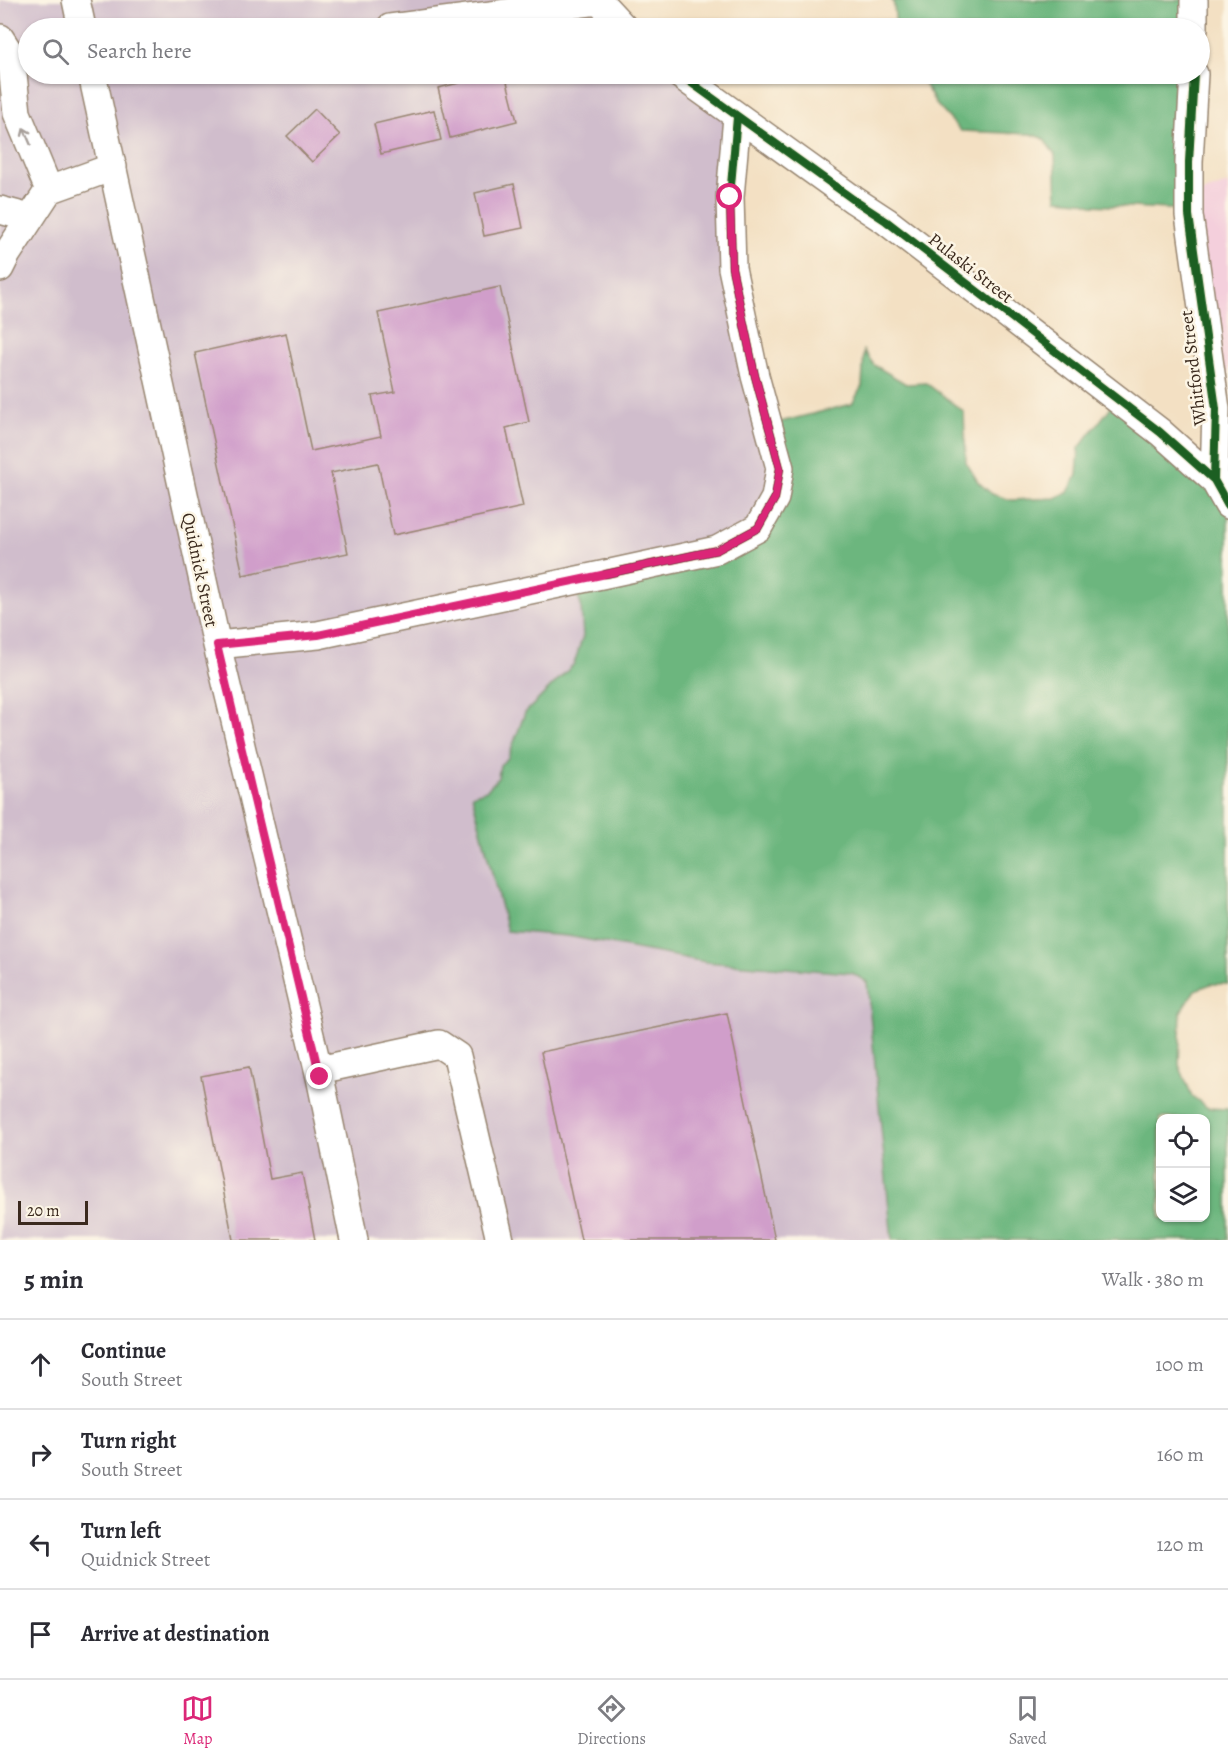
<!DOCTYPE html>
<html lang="en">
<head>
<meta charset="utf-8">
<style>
	:root { --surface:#fff; --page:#f2f2f3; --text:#2b2b33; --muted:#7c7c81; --line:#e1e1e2; --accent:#db2777 }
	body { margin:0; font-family:Alegreya,serif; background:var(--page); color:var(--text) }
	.controls { position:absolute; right:18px; bottom:18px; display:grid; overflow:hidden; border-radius:12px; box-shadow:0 2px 4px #0004 }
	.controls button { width:54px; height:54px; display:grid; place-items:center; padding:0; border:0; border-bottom:2px solid var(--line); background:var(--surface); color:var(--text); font:30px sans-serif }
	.scale { position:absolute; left:18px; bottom:15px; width:70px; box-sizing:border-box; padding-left:6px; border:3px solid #3b2a1e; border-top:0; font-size:16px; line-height:21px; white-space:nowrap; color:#3b2a1e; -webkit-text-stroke:4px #fcf5e5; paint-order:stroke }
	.stop { position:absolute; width:18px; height:18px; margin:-14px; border:4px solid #db2777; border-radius:50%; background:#fff }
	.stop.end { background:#db2777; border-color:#fff; box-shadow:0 2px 6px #0008 }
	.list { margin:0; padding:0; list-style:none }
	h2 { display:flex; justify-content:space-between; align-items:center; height:78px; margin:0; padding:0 24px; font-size:26px }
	h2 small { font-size:20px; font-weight:400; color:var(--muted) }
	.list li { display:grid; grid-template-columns:39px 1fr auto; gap:18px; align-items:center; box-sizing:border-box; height:90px; padding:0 24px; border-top:2px solid var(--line) }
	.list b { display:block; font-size:22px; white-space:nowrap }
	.list p { margin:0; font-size:20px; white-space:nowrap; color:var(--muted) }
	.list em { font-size:20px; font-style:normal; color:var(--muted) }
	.icon { flex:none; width:33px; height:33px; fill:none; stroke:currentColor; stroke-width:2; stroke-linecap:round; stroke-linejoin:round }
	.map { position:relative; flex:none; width:1228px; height:1240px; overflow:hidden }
	.search { position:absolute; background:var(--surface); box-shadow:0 2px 4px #0004; left:18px; right:18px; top:18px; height:66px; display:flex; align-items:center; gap:15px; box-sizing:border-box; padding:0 21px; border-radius:33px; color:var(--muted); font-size:22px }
	.sheet { height:438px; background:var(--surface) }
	nav { display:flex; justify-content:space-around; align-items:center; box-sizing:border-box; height:84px; border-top:2px solid var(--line); background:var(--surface); font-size:16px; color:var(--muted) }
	nav a { display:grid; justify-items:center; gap:3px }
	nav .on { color:var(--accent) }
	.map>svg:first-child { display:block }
	.built { fill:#f4cfdc }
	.industrial { fill:#d0bdcc }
	.forest { fill:#6cb67e; stroke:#54704e; stroke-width:1.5; fill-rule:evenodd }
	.building { fill:#d09eca }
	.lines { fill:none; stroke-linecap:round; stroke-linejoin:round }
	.minor-casing { stroke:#978570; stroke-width:30 }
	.minor { stroke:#fff; stroke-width:27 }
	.cycleway-casing { stroke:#fcf5e5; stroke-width:11 }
	.cycleway { stroke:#1b5e20; stroke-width:8 }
	.oneway { stroke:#a79f9a }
	.route { stroke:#db2777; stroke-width:8 }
	.labels { text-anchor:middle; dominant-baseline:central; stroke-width:5; stroke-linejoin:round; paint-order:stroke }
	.street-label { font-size:18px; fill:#3b2a1e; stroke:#fcf5e5 }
</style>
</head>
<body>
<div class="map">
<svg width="1228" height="1240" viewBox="0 0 1228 1240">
	<rect width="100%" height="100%" fill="#fcf5e5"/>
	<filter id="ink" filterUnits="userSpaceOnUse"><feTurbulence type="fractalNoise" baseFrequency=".0167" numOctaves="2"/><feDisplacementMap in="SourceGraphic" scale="12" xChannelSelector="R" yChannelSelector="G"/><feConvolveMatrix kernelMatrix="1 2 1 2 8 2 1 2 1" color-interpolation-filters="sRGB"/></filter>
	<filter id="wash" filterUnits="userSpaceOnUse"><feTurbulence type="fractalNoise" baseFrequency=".008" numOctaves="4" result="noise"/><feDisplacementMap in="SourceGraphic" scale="24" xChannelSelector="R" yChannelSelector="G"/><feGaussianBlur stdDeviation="1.35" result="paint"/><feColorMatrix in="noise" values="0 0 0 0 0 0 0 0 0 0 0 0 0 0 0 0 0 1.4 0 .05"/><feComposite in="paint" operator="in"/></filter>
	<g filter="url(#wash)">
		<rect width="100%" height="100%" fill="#f3e0c3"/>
		<path class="built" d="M1228 184V503L1193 195Z"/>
		<path class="industrial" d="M0 0H602L625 28H28V74H683L733 110 731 197 781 465 745 535 581 605 583 636 574 664 525 713 508 758 500 765 498 778 487 790 472 794 507 931 568 936 706 962 852 973 867 983 892 1240H0Z"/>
		<path class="forest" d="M892 0H1194L1195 28H896L894 5Z
			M918 74H1194L1187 210 1092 205 1081 201 1057 199 1055 155 1043 138 1031 134 961 131 937 105Z
			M864 351 874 365 906 384 926 383 964 412 966 462 978 482 992 494 1011 500 1055 498 1068 492 1077 475 1079 448 1117 399 1228 503V984H1211L1195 990 1181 1012 1179 1065 1192 1096 1208 1108 1228 1109V1240H892L867 982 852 973 706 962 568 936 507 931 472 795 487 790 498 778 500 765 508 758 525 713 574 664 583 636 581 605 573 585 731 545 776 492 772 424 852 404 862 386ZM1160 1118H1206V1218H1160Z"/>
		<g id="blocks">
			<path class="building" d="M496 74H505L517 121 450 138 438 88Z
				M315 109 340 135 312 162 287 136Z
				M434 110 441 140 381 154 374 124Z
				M514 184 523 228 484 236 475 193Z
				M500 287 529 422 506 428 523 507 393 535 378 463 331 473 348 553 243 575 195 353 286 333 311 451 330 447 381 436 372 396 395 392 378 313Z
				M727 1013 775 1240H581L541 1052Z
				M249 1067 270 1179 302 1173 315 1240H233L201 1076Z"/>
		</g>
	</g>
	<g filter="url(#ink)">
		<use href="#blocks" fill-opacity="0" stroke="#978570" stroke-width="1.5"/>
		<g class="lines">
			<defs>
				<path id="minor" d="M76 0 82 28
					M598 0 624 28
					M1194 0V28
					M390 28 598 1
					M0 38 11 55 17 113 49 190
					M92 74 217 645 320 1077 354 1240
					M679 74 854 200 886 221 1160 432 1214 480 1228 505
					M1194 74 1189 162V215L1216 409 1214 480
					M0 210 30 218
					M0 268 7 254 49 190 113 167
					M217 645 318 635 606 574 717 550 758 528 775 498 780 468 755 376 732 268 730 197 737 117
					M319 1070 439 1044 457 1056 500 1240"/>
			</defs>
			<use href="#minor" class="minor-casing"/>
			<use href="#minor" class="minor"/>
			<defs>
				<path id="cycleway" d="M679 74 854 200 886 221 1160 432 1214 480 1228 505
					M1194 74 1189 162V215L1216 409 1214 480
					M606 574 717 550 758 528 775 498 780 468 755 376 732 268 730 197 737 117"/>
			</defs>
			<use href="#cycleway" class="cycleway-casing"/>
			<use href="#cycleway" class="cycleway"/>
		</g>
		<defs><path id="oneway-shaft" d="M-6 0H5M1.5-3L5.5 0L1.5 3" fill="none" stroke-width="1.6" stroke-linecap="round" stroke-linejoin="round" transform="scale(1.5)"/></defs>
		<use class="oneway" href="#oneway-shaft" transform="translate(27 136) rotate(-113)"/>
	</g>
	<g class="lines" filter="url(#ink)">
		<path class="route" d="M320 1077 217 645 318 635 606 574 717 550 758 528 775 498 780 468 755 376 732 268 730 197"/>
	</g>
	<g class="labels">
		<g class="street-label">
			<text transform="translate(971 268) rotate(38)">Pulaski Street</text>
			<text transform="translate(1193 368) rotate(-97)">Whitford Street</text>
			<text transform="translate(200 570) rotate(78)">Quidnick Street</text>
		</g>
	</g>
</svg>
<div class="controls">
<button><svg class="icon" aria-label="locate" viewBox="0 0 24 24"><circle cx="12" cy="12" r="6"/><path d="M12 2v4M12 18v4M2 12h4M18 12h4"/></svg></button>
<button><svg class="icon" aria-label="layers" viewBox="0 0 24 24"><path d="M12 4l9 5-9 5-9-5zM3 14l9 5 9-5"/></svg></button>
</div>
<div class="scale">20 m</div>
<div class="stop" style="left:730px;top:197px"></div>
<div class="stop end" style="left:320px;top:1077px"></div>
<div class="search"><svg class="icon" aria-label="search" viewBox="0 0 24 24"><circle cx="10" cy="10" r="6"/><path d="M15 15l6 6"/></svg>Search here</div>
</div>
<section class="sheet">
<h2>5 min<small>Walk · 380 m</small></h2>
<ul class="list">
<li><svg class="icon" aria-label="ahead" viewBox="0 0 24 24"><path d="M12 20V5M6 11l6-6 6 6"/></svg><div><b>Continue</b><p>South Street</p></div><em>100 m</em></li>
<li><svg class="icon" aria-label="right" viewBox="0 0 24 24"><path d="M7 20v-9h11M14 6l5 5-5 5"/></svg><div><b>Turn right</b><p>South Street</p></div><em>160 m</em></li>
<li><svg class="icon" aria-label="left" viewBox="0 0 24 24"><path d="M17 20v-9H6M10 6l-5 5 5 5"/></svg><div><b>Turn left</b><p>Quidnick Street</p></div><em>120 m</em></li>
<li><svg class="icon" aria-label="arrive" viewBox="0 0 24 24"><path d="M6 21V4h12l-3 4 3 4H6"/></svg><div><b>Arrive at destination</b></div></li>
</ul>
</section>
<nav>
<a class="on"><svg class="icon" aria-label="map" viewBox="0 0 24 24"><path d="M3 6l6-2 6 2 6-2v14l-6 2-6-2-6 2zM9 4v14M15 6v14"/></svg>Map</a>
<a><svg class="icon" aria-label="directions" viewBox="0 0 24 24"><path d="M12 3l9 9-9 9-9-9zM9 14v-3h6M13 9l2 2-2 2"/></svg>Directions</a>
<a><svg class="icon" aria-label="saved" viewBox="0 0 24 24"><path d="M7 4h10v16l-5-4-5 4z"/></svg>Saved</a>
</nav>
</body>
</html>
